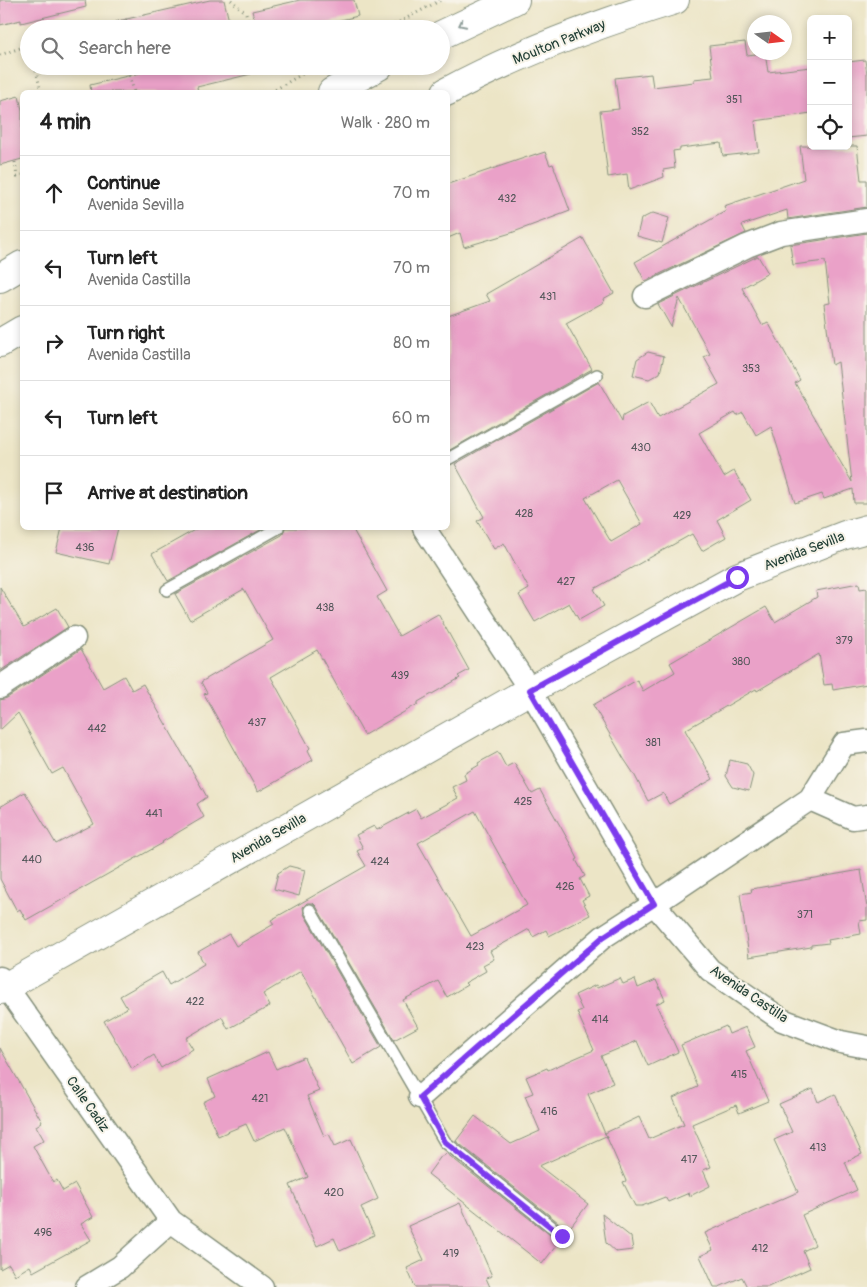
<!DOCTYPE html>
<html lang="en">
<head>
<meta charset="utf-8">
<style>
	:root { --surface:#fff; --page:#f2f2f2; --text:#222; --muted:#767676; --line:#e0e0e0 }
	body { margin:0; font-family:Pangolin,sans-serif; background:var(--page); color:var(--text) }
	.controls { position:absolute; right:15px; top:15px; display:grid; overflow:hidden; border-radius:8px; box-shadow:0 2px 8px #0003 }
	.controls button { width:45px; height:45px; display:grid; place-items:center; padding:0; border:0; border-bottom:1px solid var(--line); background:var(--surface); color:var(--text); font:25px sans-serif }
	.compass { position:absolute; left:747px; top:15px; width:45px; height:45px; border-radius:50%; background:var(--surface); box-shadow:0 2px 8px #0003; rotate:104deg }
	.stop { position:absolute; width:15px; height:15px; margin:-11px; border:4px solid #7c3aed; border-radius:50%; background:#fff }
	.stop.end { background:#7c3aed; border-color:#fff; box-shadow:0 1px 5px #0008 }
	.list { margin:0; padding:0; list-style:none }
	h2 { display:flex; justify-content:space-between; align-items:center; height:65px; margin:0; padding:0 20px; font-size:21px }
	h2 small { font-size:16px; font-weight:400; color:var(--muted) }
	.list li { display:grid; grid-template-columns:32px 1fr auto; gap:15px; align-items:center; box-sizing:border-box; height:75px; padding:0 20px; border-top:1px solid var(--line) }
	.list b { display:block; font-size:19px; white-space:nowrap }
	.list p { margin:0; font-size:16px; white-space:nowrap; color:var(--muted) }
	.list em { font-size:16px; font-style:normal; color:var(--muted) }
	.icon { flex:none; width:28px; height:28px; fill:none; stroke:currentColor; stroke-width:2; stroke-linecap:round; stroke-linejoin:round }
	.map { position:relative; flex:none; width:867px; height:1287px; overflow:hidden }
	.search { position:absolute; background:var(--surface); box-shadow:0 2px 8px #0003; left:20px; top:20px; width:430px; height:55px; display:flex; align-items:center; gap:12px; box-sizing:border-box; padding:0 18px; border-radius:28px; color:var(--muted); font-size:19px }
	.panel { position:absolute; background:var(--surface); box-shadow:0 2px 8px #0003; left:20px; top:90px; width:430px; height:440px; border-radius:8px }
	.map>svg:first-child { display:block }
	.building { fill:#eaa1c8; fill-rule:evenodd }
	.lines { fill:none; stroke-linecap:round; stroke-linejoin:round }
	.lane-casing { stroke:#86917d; stroke-width:14 }
	.street-casing { stroke:#86917d; stroke-width:25 }
	.secondary-casing { stroke:#86917d; stroke-width:30 }
	.primary-casing { stroke:#86917d; stroke-width:30 }
	.path { stroke:#86917d; stroke-width:3; stroke-dasharray:1 4; stroke-linecap:butt }
	.lane { stroke:#fff; stroke-width:11 }
	.street { stroke:#fff; stroke-width:22 }
	.secondary { stroke:#fff; stroke-width:28 }
	.primary { stroke:#fff; stroke-width:28 }
	.oneway { stroke:#8f9e9a }
	.route { stroke:#7c3aed; stroke-width:6 }
	.labels { text-anchor:middle; dominant-baseline:central; stroke-width:4; stroke-linejoin:round; paint-order:stroke }
	.number-label { font-size:11px; fill:#525659 }
	.street-label { font-size:14px; fill:#1f3d34; stroke:#f7f3e8 }
</style>
</head>
<body>
<div class="map">
<svg width="867" height="1287" viewBox="0 0 867 1287">
	<rect width="100%" height="100%" fill="#f7f3e8"/>
	<filter id="ink" filterUnits="userSpaceOnUse"><feTurbulence type="fractalNoise" baseFrequency=".02" numOctaves="2"/><feDisplacementMap in="SourceGraphic" scale="10" xChannelSelector="R" yChannelSelector="G"/><feConvolveMatrix kernelMatrix="1 2 1 2 8 2 1 2 1" color-interpolation-filters="sRGB"/></filter>
	<filter id="wash" filterUnits="userSpaceOnUse"><feTurbulence type="fractalNoise" baseFrequency=".0096" numOctaves="4" result="noise"/><feDisplacementMap in="SourceGraphic" scale="20" xChannelSelector="R" yChannelSelector="G"/><feGaussianBlur stdDeviation="1.12" result="paint"/><feColorMatrix in="noise" values="0 0 0 0 0 0 0 0 0 0 0 0 0 0 0 0 0 1.4 0 .05"/><feComposite in="paint" operator="in"/></filter>
	<g filter="url(#wash)">
		<rect width="100%" height="100%" fill="#ece5c6"/>
		<g id="blocks">
			<path class="building" d="M0 0H85L86 7 21 23V20L0 25Z
				M210 0H224L229 21 194 29H119L118 21Z
				M300 0H354L358 16 303 29H257L252 11Z
				M745 42 747 55 765 53 768 72 811 67V113L755 121 759 152 723 156 721 143 680 148V150L673 151 675 168 663 170 664 177 629 190 627 174 608 177 600 111 619 109 615 78 651 74 653 87 694 82V79L713 77 709 46Z
				M865 60 867 74V136L848 138V62Z
				M169 66H250L251 74 197 87 198 92H91L90 85Z
				M19 96 22 110V159L0 165V101Z
				M800 146H857L861 180H867V207L788 219 787 210 742 225 746 233 645 281 635 262 726 211 724 206 804 179Z
				M545 152 550 165 553 164 570 211 511 233 464 247 460 233 448 238V184L536 154V155Z
				M653 213 669 218 662 243 637 236 641 219Z
				M867 233V503H854L853 489 824 499 822 494 795 503 771 426 756 435 743 412 737 415 735 412 699 433 724 477 734 471 751 500 717 520 726 537 702 551 692 534 594 589 604 606 579 620 569 603 535 622 519 595 529 589 504 543 494 549 477 521 484 517 455 464 599 382 622 422 623 416 649 402 658 418 719 384 704 357 710 354 679 298 671 327 658 304 758 256 768 273 742 288 762 325 768 322 800 380 795 383 852 482 838 362 832 365 824 304 830 303 825 261 793 265 790 245ZM617 480 642 524 611 542 585 498Z
				M583 238 614 293 603 299 604 302 566 323 592 369 448 451V316L490 301 486 294Z
				M648 352 664 356 660 373 649 379 633 375 637 359Z
				M62 528H118L109 564 56 552Z
				M198 528H264L168 581 152 554Z
				M285 528H352L387 591 377 597 399 636 438 614 469 670 458 676 460 678 418 702V704L364 735 317 650 271 677 310 748 308 750 313 760 258 792 204 694 207 693 201 682 273 640 244 589 190 620 175 594 282 535Z
				M859 583 860 589 867 588V684L833 690 832 684 824 685 819 654 757 691 756 689 685 730 713 779 669 804 663 793 648 801 634 774 624 759 593 705 637 680 643 691 675 672 670 663 766 607 775 622 817 597 816 591Z
				M0 587 24 627 57 608 68 627 0 671Z
				M81 649 103 688 124 676 132 690 143 684 207 797 197 804 204 817 162 842 163 843 26 920 20 909 17 911 0 879V807L25 792 56 844 94 824 63 768 52 774 18 713 0 730V700L7 698Z
				M498 752 506 767 514 763 532 794 540 790 572 847 578 859 576 860 585 876 580 879 589 896 582 900 590 915 549 936 546 930 533 937 529 929 508 941 490 951 494 959 483 965 486 971 465 983 467 985 447 997 438 981 403 1000 418 1027 394 1040 316 906 313 903H307L303 907 304 914 381 1047 353 1064 301 971 263 994 270 1006 228 1029 222 1017 186 1038 193 1049 161 1068 154 1055 132 1069 104 1021 127 1008 120 996 162 972 169 985 204 964 198 952 229 934 236 946 274 924 271 920 366 866 357 851 363 848 356 835 374 826 377 830 416 809 421 818 458 798 452 787 466 780 464 774 479 765 478 763ZM475 811 527 905 471 936 418 843Z
				M730 760 747 764 753 775 749 791 733 787 726 776Z
				M289 866 305 870 299 896 274 889 278 873Z
				M861 870 867 908V920L859 921 861 934 828 940 829 943 811 945V947L749 957 740 894 752 892 751 889Z
				M620 978 623 984 635 979 638 988 656 980 665 1000 656 1004 678 1052 648 1066 637 1041 601 1056 613 1083 588 1094 606 1136 539 1166 588 1204 568 1230 456 1141 475 1116 511 1144 540 1131 525 1096 533 1093 526 1077 547 1068 548 1070 594 1050 577 1012 582 1010 575 995 596 985 597 988Z
				M726 1026 729 1034 746 1027 755 1047 746 1051 768 1101 739 1113 736 1105 692 1124 711 1167 703 1170 710 1186 690 1196 689 1193 668 1202 665 1197 642 1206H635L623 1182 626 1181 605 1133 639 1117 649 1139 684 1124 673 1098 698 1087 681 1045Z
				M0 1048 42 1122 36 1126 44 1140 33 1146 53 1182 57 1180 63 1191 75 1184 93 1217 81 1224 91 1240 33 1272 30 1266 15 1275 9 1264 0 1269Z
				M268 1052 276 1069 304 1057 319 1091 307 1096 324 1136 329 1134 335 1146 351 1139 378 1199 361 1207 374 1235 340 1251 334 1238 317 1246 290 1185 308 1177 285 1127 254 1141 246 1124 218 1136 203 1102 215 1096 208 1079Z
				M813 1089 818 1102 835 1094 862 1154 845 1162 857 1190 802 1215 815 1245 803 1251 810 1268 768 1287H747L742 1277 719 1287H714L700 1256 713 1250 705 1233 798 1192 774 1140 792 1132 779 1104Z
				M446 1153 559 1242 542 1264 428 1174 442 1155 444 1156Z
				M460 1203 492 1276 486 1278 490 1287H415L407 1268 424 1260 408 1226Z
				M602 1214 631 1237 633 1250 616 1252 606 1243Z"/>
		</g>
	</g>
	<g filter="url(#ink)">
		<use href="#blocks" fill-opacity="0" stroke="#86917d" stroke-width="1"/>
		<g class="lines">
			<defs>
				<path id="lane" d="M448 459 597 375
					M167 590 278 528
					M310 910 445 1142 562 1235"/>
				<path id="street" d="M645 296 747 246 781 233 867 220
					M424 528 530 690 654 904 710 970 782 1020 841 1042 867 1047
					M0 687 74 638
					M810 799 853 818 867 816
					M0 978 171 1221 262 1287
					M420 1097 603 937 654 904 810 799 844 744 867 741
					M87 1287 120 1267 171 1221"/>
				<path id="secondary" d="M0 990 530 690 737 577 845 535 867 529"/>
				<path id="primary" d="M441 35 515 0
					M332 92 379 66
					M446 92C518 53 597 24 675 0
					M0 278 22 265
					M0 343 22 330"/>
			</defs>
			<use href="#lane" class="lane-casing"/>
			<use href="#street" class="street-casing"/>
			<use href="#secondary" class="secondary-casing"/>
			<use href="#primary" class="primary-casing"/>
			<path class="path" d="M231 0 246 13 249 28
				M92 29 129 19 132 29
				M386 29 441 0
				M0 55 29 45
				M35 66 41 92
				M127 66 134 92
				M271 92 316 66
				M15 162 17 177 22 175"/>
			<use href="#lane" class="lane"/>
			<use href="#street" class="street"/>
			<use href="#secondary" class="secondary"/>
			<use href="#primary" class="primary"/>
		</g>
		<defs><path id="oneway-chevron" d="M-2-3.5L2.5 0L-2 3.5" fill="none" stroke-width="1.6" stroke-linecap="round" stroke-linejoin="round" transform="scale(1.25)"/></defs>
		<use class="oneway" href="#oneway-chevron" transform="translate(462 24) rotate(154)"/>
	</g>
	<g class="lines" filter="url(#ink)">
		<path class="route" d="M562 1236 445 1142 420 1097 603 937 654 904 530 690 737 577"/>
	</g>
	<g class="labels">
		<g class="number-label">
			<text x="734" y="99">351</text>
			<text x="640" y="131">352</text>
			<text x="507" y="198">432</text>
			<text x="548" y="296">431</text>
			<text x="751" y="368">353</text>
			<text x="641" y="447">430</text>
			<text x="524" y="513">428</text>
			<text x="682" y="515">429</text>
			<text x="85" y="547">436</text>
			<text x="566" y="581">427</text>
			<text x="325" y="607">438</text>
			<text x="844" y="640">379</text>
			<text x="741" y="661">380</text>
			<text x="400" y="675">439</text>
			<text x="257" y="722">437</text>
			<text x="97" y="728">442</text>
			<text x="653" y="742">381</text>
			<text x="523" y="801">425</text>
			<text x="154" y="813">441</text>
			<text x="32" y="859">440</text>
			<text x="380" y="861">424</text>
			<text x="565" y="886">426</text>
			<text x="805" y="914">371</text>
			<text x="475" y="946">423</text>
			<text x="195" y="1001">422</text>
			<text x="600" y="1019">414</text>
			<text x="739" y="1074">415</text>
			<text x="260" y="1098">421</text>
			<text x="549" y="1111">416</text>
			<text x="818" y="1147">413</text>
			<text x="689" y="1159">417</text>
			<text x="334" y="1192">420</text>
			<text x="43" y="1232">496</text>
			<text x="760" y="1248">412</text>
			<text x="451" y="1253">419</text>
		</g>
		<g class="street-label">
			<text transform="translate(559 42) rotate(-22)">Moulton Parkway</text>
			<text transform="translate(804 551) rotate(-21)">Avenida Sevilla</text>
			<text transform="translate(268 838) rotate(-30)">Avenida Sevilla</text>
			<text transform="translate(749 994) rotate(34)">Avenida Castilla</text>
			<text transform="translate(88 1104) rotate(55)">Calle Cadiz</text>
		</g>
	</g>
</svg>
<div class="controls">
<button>+</button>
<button>−</button>
<button><svg class="icon" aria-label="locate" viewBox="0 0 24 24"><circle cx="12" cy="12" r="6"/><path d="M12 2v4M12 18v4M2 12h4M18 12h4"/></svg></button>
</div>
<svg class="compass" viewBox="-18 -18 36 36"><path d="M0-13l5 13h-10z" fill="#e53935"/><path d="M0 13l5-13h-10z" fill="#767676"/></svg>
<div class="stop" style="left:737px;top:577px"></div>
<div class="stop end" style="left:562px;top:1236px"></div>
<div class="search"><svg class="icon" aria-label="search" viewBox="0 0 24 24"><circle cx="10" cy="10" r="6"/><path d="M15 15l6 6"/></svg>Search here</div>
<section class="panel">
<h2>4 min<small>Walk · 280 m</small></h2>
<ul class="list">
<li><svg class="icon" aria-label="ahead" viewBox="0 0 24 24"><path d="M12 20V5M6 11l6-6 6 6"/></svg><div><b>Continue</b><p>Avenida Sevilla</p></div><em>70 m</em></li>
<li><svg class="icon" aria-label="left" viewBox="0 0 24 24"><path d="M17 20v-9H6M10 6l-5 5 5 5"/></svg><div><b>Turn left</b><p>Avenida Castilla</p></div><em>70 m</em></li>
<li><svg class="icon" aria-label="right" viewBox="0 0 24 24"><path d="M7 20v-9h11M14 6l5 5-5 5"/></svg><div><b>Turn right</b><p>Avenida Castilla</p></div><em>80 m</em></li>
<li><svg class="icon" aria-label="left" viewBox="0 0 24 24"><path d="M17 20v-9H6M10 6l-5 5 5 5"/></svg><div><b>Turn left</b></div><em>60 m</em></li>
<li><svg class="icon" aria-label="arrive" viewBox="0 0 24 24"><path d="M6 21V4h12l-3 4 3 4H6"/></svg><div><b>Arrive at destination</b></div></li>
</ul>
</section>
</div>
</body>
</html>
